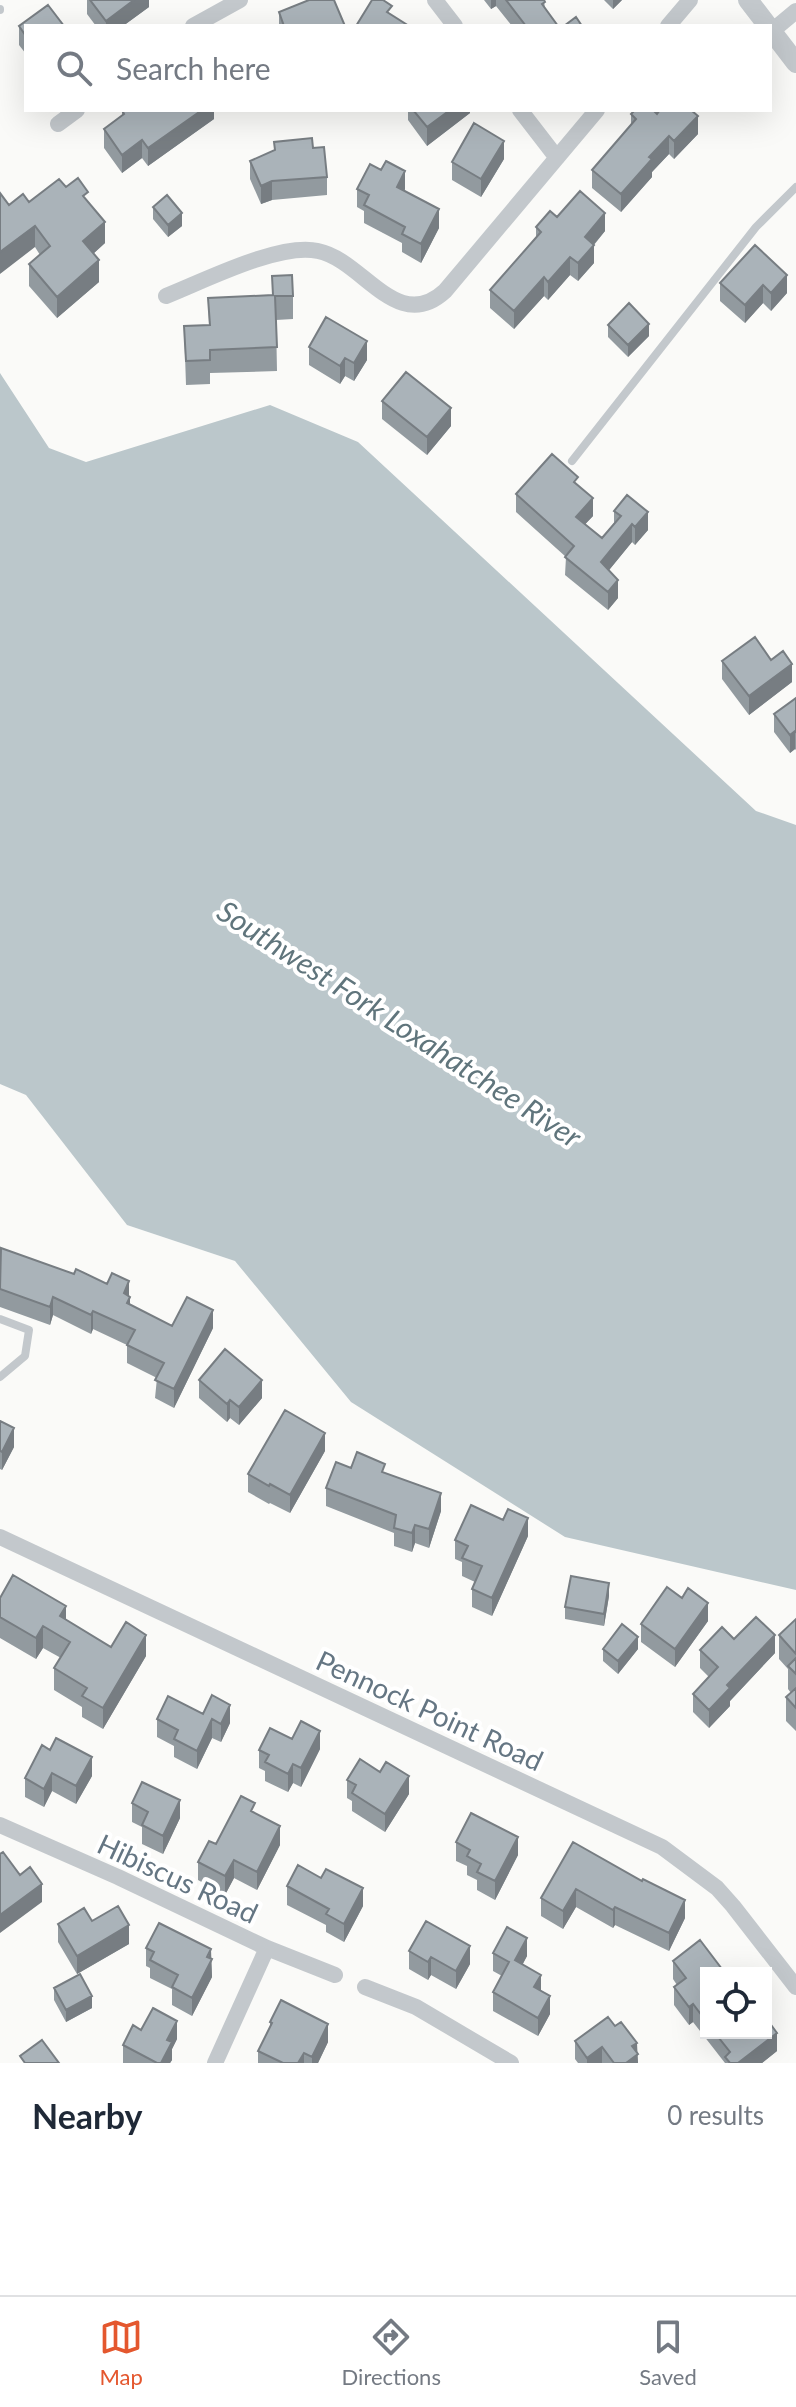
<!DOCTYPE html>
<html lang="en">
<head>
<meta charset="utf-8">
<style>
	:root { --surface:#fff; --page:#f2f2f3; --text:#1f2937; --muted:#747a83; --line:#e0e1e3; --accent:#e4572e }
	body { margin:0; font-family:Lato,sans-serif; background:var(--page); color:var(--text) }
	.controls { position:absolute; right:24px; bottom:24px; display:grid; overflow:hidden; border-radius:0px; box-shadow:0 8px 32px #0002 }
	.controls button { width:72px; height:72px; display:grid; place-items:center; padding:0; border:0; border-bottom:2px solid var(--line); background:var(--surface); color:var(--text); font:40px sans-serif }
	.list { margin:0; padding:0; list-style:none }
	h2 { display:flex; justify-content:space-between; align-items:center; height:104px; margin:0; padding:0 32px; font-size:34px }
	h2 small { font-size:26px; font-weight:400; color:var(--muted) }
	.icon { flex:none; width:44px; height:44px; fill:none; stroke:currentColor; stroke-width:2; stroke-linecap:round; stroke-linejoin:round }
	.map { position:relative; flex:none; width:796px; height:2063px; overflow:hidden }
	.search { position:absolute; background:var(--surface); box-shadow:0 8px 32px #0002; left:24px; right:24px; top:24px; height:88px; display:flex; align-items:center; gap:20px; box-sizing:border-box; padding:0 28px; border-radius:0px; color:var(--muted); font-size:30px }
	.sheet { height:232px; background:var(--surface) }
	nav { display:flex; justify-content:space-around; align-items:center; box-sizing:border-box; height:112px; border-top:2px solid var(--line); background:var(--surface); font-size:22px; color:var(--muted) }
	nav a { display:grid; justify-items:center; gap:4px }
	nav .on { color:var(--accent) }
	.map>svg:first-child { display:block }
	.water { fill:#bbc7cb }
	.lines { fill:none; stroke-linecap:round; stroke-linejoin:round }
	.service { stroke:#c3c8cc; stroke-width:8 }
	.minor { stroke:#c3c8cc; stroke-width:16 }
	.tertiary { stroke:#c3c8cc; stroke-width:20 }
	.wall { fill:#929a9f }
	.shaded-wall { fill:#777d82 }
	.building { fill:#aab3b9; stroke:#777d82; stroke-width:2 }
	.labels { text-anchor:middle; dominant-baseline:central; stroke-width:8; stroke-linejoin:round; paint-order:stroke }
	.street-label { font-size:28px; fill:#657683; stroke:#fff }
	.water-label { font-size:30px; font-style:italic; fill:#60757c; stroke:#fff }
</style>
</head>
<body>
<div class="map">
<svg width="796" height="2063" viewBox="0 0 796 2063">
	<rect width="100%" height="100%" fill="#fafaf8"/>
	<path class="water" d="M0 373 49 448 86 462 270 405 358 442 756 811 796 825V1590L565 1537 351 1402 235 1261 127 1225 26 1095 0 1084Z"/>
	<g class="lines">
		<path class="service" d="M0 9V10
			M572 461 756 227 796 187
			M0 1319 29 1330 25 1356 0 1377"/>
		<path class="minor" d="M435 0 455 26
			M193 26 240 0
			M668 26 690 0
			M772 31 796 11
			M520 110 557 158
			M58 124 77 110
			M166 296C204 281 280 242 318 251 363 260 397 335 445 291L597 110
			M0 1537 662 1847 717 1888 733 1906 796 1987
			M0 1825 118 1877 267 1948 335 1975
			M365 1987 416 2007 511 2063
			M215 2063 267 1948"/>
		<path class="tertiary" d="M748 0 768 26
			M770 29 796 63"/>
	</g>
	<path class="wall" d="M87 0H149V7L123 26H96L87 14Z
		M484 0H544L545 9 558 26H512L496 6 491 9Z
		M604 0H622L613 9Z
		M279 12 345 26H279Z
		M19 26H26V54L19 45Z
		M122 110H214V119L148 166 142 158 122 173 104 148V129L122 116Z
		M408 110H470V113L427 146 408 120Z
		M631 114H657L698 134 674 159 669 154 652 172V177L621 212 592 188V170L631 125Z
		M274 142 313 148 327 177V195L272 200 261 204 250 179V161L274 151Z
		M504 159 481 197 452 180V162Z
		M66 187 88 202 105 243 93 254 99 282 57 318 29 286V264L40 255 35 247 9 205 29 202Z
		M357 189H405L404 191 439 228 421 263 402 252V243L364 223V211L357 207Z
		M153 207 182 226 168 237 153 219Z
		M557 217 605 231 594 245V263L578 281 570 275 548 300 544 296 514 329 490 308V290L536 237V227Z
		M755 245 787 293 771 311 763 303 745 323 720 301V283Z
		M272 276 293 296V319L276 320 277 371 210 373V384L186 385 184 326 209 325 208 298 272 295Z
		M608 325 649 336 628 357 608 337Z
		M309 347 367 360 354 381 345 376 340 384 309 365Z
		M382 401 451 426 427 455 382 419Z
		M578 485 593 516 585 524 602 538 614 523V511L648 530 635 545 632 542 609 570 618 598 608 610 565 575 566 557 516 512V494Z
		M771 660 792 682 749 715 722 679V661Z
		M796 698V750L795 749 790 753 774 732V714Z
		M0 1250 129 1296 130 1305 172 1326 213 1328 174 1408 155 1398 157 1378 127 1363V1345L93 1329 91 1334 53 1315 50 1325 0 1307Z
		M199 1380 262 1398 239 1425 230 1418 227 1422 199 1398Z
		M0 1421 14 1447 2 1470 0 1469Z
		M325 1451 290 1513 270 1503 269 1504 248 1492V1474Z
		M351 1468 385 1473 441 1511 429 1548 415 1543 412 1552 394 1546V1533L326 1506V1488Z
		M528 1536 492 1616 472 1607V1589L475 1582 462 1576V1562L455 1559V1540Z
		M609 1596 604 1626 565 1619V1607Z
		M0 1598 66 1620 111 1647 146 1656 103 1729 82 1717V1707L54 1690V1668L61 1658 43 1648 36 1659 0 1638Z
		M682 1598 708 1621 675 1667 641 1642V1624Z
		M796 1619V1731L786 1721V1697L791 1693 788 1689V1669L779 1659V1635Z
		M734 1639 775 1653 730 1701V1706L709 1728 693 1712V1694L709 1677 700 1668V1650Z
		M603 1649H638L618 1674 603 1661Z
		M203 1714 230 1723 221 1742 212 1738 197 1769 174 1757V1746L157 1737V1719Z
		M292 1739 320 1749 301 1787 293 1783 288 1792 265 1781V1771L259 1768V1750Z
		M42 1745 92 1776 76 1804 52 1791 44 1807 25 1797V1778Z
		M347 1780 409 1794 385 1832 352 1811V1801L347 1798Z
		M132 1803 180 1818 163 1854 142 1844V1827L132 1822Z
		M255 1814 280 1845 257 1890 234 1878 225 1895 198 1880V1862L216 1844Z
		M456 1842 518 1855 495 1900 477 1890V1880L467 1875V1866L456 1861Z
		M573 1842 685 1918 669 1951 615 1925 613 1928 576 1907 563 1929 541 1916V1898Z
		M321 1878 363 1906 344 1942 326 1932V1925L287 1905V1886Z
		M58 1924 129 1944 77 1974 58 1942Z
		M146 1948 211 1959 212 1977 192 2016 172 2005V1989L150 1978V1968L146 1966Z
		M409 1951 470 1964 456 1989 431 1975 428 1980 409 1969Z
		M493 1953 527 1956 522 1965 541 1990 550 2014 538 2036 493 2011V1992L502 1976 493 1971Z
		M673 1961 706 1973V2033H766L777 2051 762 2063H725L693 2022 689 2025 674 2005V1987L677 1985 673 1979Z
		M54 1988 92 2008 66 2022 54 2000Z
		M270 2022 328 2042 318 2063H258V2051L270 2027Z
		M615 2026 637 2053 638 2063H578L575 2059V2041Z
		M141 2030 177 2039 172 2049V2060L170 2063H123V2045Z"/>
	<path class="shaded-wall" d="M134 0H149V7L123 26H106V21Z
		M491 0H496V6L491 9Z
		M613 0H622L613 9Z
		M202 110H214V119L148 166V148Z
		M450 110H470V113L427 146V127Z
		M698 116V134L674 159V141Z
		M669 136V154L652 172V177L621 212V194L649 157Z
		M142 140V158L122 173V155Z
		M504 141V159L481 197V179Z
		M405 171V189L397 205V187Z
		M272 181V200L261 204V186Z
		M439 209V228L421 263V244Z
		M182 213V226L168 237V225Z
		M605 213V231L585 255V237Z
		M105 222V243L83 263V241Z
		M35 226V247L0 274V252Z
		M594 245V263L578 281V263Z
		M570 257V275L548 300V282Z
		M99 260V282L57 318V297Z
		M787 275V293L771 311V293Z
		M544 277V296L514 329V311Z
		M763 285V303L745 323V305Z
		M649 324V336L628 357V345Z
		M367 341V360L354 381V363Z
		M345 358V376L340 384V366Z
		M451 408V426L427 455V437Z
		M593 498V516L576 534V517Z
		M648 512V530L635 545V527Z
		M632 524V542L601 580V562Z
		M618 580V598L608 610V592Z
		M792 664V682L749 715V696Z
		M795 731V749L790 753V735Z
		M129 1281V1299L130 1297V1315L124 1293Z
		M53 1297V1315L50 1325V1307Z
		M213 1310V1328L174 1408V1389Z
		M93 1311V1329L91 1334V1315Z
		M262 1380V1398L239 1425V1407Z
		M230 1400V1418L227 1422V1404Z
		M14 1428V1447L2 1470V1452Z
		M325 1433V1451L290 1513V1495Z
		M441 1493V1511L429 1548V1529Z
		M528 1518V1536L492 1616V1598Z
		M415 1525V1543L412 1552V1533Z
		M609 1583V1596L604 1626V1614Z
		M708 1603V1621L675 1667V1649Z
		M66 1606V1627L60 1638V1616Z
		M43 1626V1648L36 1659V1638Z
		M146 1635V1656L103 1729V1708Z
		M775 1635V1653L730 1701V1706L709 1728V1710L727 1685Z
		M638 1637V1649L618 1674V1661Z
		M230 1705V1723L221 1742V1724Z
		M212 1719V1738L197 1769V1751Z
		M320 1731V1749L301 1787V1768Z
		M92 1757V1776L76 1804V1786Z
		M293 1764V1783L288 1792V1774Z
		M52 1773V1791L44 1807V1789Z
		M409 1776V1794L385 1832V1814Z
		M180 1800V1818L163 1854V1836Z
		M280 1826V1845L257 1890V1872Z
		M518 1837V1855L495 1900V1881Z
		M234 1860V1878L225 1895V1876Z
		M42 1884V1902L0 1933V1915Z
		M363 1888V1906L344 1942V1924Z
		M576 1889V1907L563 1929V1911Z
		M685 1900V1918L669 1951V1933Z
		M615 1907V1925L613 1928V1910Z
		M129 1925V1944L77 1974V1956Z
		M527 1938V1956L515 1979V1960Z
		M470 1946V1964L456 1989V1971Z
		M211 1949 212 1977 192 2016V1998Z
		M431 1957V1975L428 1980V1962Z
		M541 1975V1993L534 1987Z
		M92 1996V2008L66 2022V2010Z
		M550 1996V2014L538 2036V2018Z
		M693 2004V2022L689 2025V2007Z
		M177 2021V2039L172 2049V2060L170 2063H161L167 2040Z
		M328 2024V2042L318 2063H312V2057Z
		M777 2033V2051L762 2063H738Z
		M637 2043 638 2063H626L632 2046Z
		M602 2047V2063H587V2058Z
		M304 2053V2063H298Z"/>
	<path class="building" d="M90 0H134L106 21Z
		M309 0H334L345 26H284L279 12Z
		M372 0H383L392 6 387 12 409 26H356Z
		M506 0H544L545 2 542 4 558 26H526Z
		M48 5 64 26H26V36L19 26Z
		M576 17 582 26H564Z
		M122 110H202L148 148 142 140 122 155 104 129 124 114Z
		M413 110H450L427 127Z
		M635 110H653L657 114 660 110H691L698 116 674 141 669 136 649 157 652 159 621 194 592 170 636 119 631 114Z
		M474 123 504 141 481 179 452 162Z
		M312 138 313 148 324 147 327 177 272 181 261 186 250 161 275 150 274 142Z
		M386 161 405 171 397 187 439 209 421 244 402 234 405 227 364 205 369 195 357 189 370 164 381 170Z
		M78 178 88 192 83 196 105 222 83 241 99 260 57 297 29 264 50 246 35 226 0 252V193L9 205 23 194 29 202 59 179 66 187Z
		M580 191 605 213 585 237 594 245 578 263 570 257 548 282 544 277 514 311 490 290 541 232 536 227 550 211 557 217Z
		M167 195 182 213 168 225 153 207Z
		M755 245 787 275 771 293 763 285 745 305 720 283Z
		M292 275 293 296H275L277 347 210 350V360L186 361 184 326 210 325 208 298 273 295 272 276Z
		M629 303 649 324 628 345 608 325Z
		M326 317 367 341 354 363 345 358 340 366 309 347Z
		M406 372 451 408 427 437 382 401Z
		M552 454 578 477 574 482 593 498 576 517 602 538 621 516 614 511 627 495 648 512 635 527 632 524 601 562 618 580 608 592 565 557 574 546 516 494Z
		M755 637 771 660 783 651 792 664 749 696 722 661Z
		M796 698V732L795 731 790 735 774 714Z
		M1 1248 74 1274 76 1269 107 1284 112 1273 129 1281 124 1293 130 1297 127 1303 172 1326 187 1297 213 1310 174 1389 155 1380 164 1363 127 1345 135 1330 93 1311 91 1315 53 1297 50 1307 0 1289Z
		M225 1349 262 1380 239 1407 230 1400 227 1404 199 1380Z
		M285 1410 325 1433 290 1495 270 1484 269 1486 248 1474Z
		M0 1421 14 1428 2 1452 0 1451Z
		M357 1452 385 1464 382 1472 441 1493 429 1529 415 1525 412 1533 394 1528 396 1515 326 1488 336 1462 351 1468Z
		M471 1505 503 1520 508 1509 528 1518 492 1598 472 1589 482 1566 462 1558 468 1546 455 1540Z
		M13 1575 66 1606 60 1616 111 1647 126 1622 146 1635 103 1708 82 1696 87 1688 54 1668 70 1642 43 1626 36 1638 0 1617V1598Z
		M571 1576 609 1583 604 1614 565 1607Z
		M667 1587 682 1598 688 1588 708 1603 675 1649 641 1624Z
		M756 1617 775 1635 727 1685 730 1688 709 1710 693 1694 718 1667 700 1650 722 1627 734 1639Z
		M796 1619V1654L779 1635Z
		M622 1624 638 1637 618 1661 603 1649Z
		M796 1658V1674L788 1666Z
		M796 1688V1708L786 1697Z
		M212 1695 230 1705 221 1724 212 1719 197 1751 174 1739 178 1730 157 1719 168 1696 203 1714Z
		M301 1721 320 1731 301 1768 293 1764 288 1774 265 1762 269 1755 259 1750 270 1728 292 1739Z
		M56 1738 92 1757 76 1786 52 1773 44 1789 25 1778 42 1745 50 1750Z
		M360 1759 380 1772 386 1762 409 1776 385 1814 352 1793 356 1785 347 1780Z
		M142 1782 180 1800 163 1836 142 1825 148 1812 132 1803Z
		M241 1796 255 1803 251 1811 280 1826 257 1872 234 1860 225 1876 198 1862 209 1841 216 1844Z
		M471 1813 518 1837 495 1881 477 1872 481 1864 467 1856 470 1850 456 1842Z
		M573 1842 642 1881 643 1879 685 1900 669 1933 615 1907 613 1910 576 1889 563 1911 541 1898Z
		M3 1852 20 1875 30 1867 42 1884 0 1915V1854Z
		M298 1865 321 1878 326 1869 363 1888 344 1924 326 1914 329 1909 287 1886Z
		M118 1906 129 1925 77 1956 58 1924 84 1908 92 1921Z
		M426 1921 470 1946 456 1971 431 1957 428 1962 409 1951Z
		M159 1923 211 1949 207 1957 212 1959 192 1998 172 1987 178 1975 150 1960 154 1952 146 1948Z
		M507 1927 527 1938 515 1960 541 1975 534 1987 550 1996 538 2018 493 1992 509 1962 493 1953Z
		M700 1940 725 1973H706V2021L693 2004 689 2007 674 1987 686 1978 673 1961Z
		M80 1974 92 1996 66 2010 54 1988Z
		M281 2000 328 2024 312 2057 304 2053 298 2063H283L258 2051 272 2023 270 2022Z
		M153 2008 177 2021 167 2040 172 2042 161 2063H157L123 2045 133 2025 141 2030Z
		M608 2017 615 2026 621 2022 637 2043 632 2046 638 2054 626 2063H614L602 2047 587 2058 575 2041Z
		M766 2018 777 2033 738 2063H730L725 2057 730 2052 715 2033H766Z
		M42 2040 59 2063H25L20 2056Z"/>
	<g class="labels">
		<g class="street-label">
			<text transform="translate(430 1710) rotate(25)">Pennock Point Road</text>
			<text transform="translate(178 1878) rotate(25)">Hibiscus Road</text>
		</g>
		<g class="water-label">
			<text transform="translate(400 1023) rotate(33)">Southwest Fork Loxahatchee River</text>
		</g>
	</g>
</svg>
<div class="controls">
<button><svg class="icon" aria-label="locate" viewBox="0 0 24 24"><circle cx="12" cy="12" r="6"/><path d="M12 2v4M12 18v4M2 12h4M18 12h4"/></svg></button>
</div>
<div class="search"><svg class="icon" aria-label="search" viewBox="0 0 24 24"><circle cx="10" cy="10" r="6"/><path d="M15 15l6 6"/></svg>Search here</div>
</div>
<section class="sheet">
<h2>Nearby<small>0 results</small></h2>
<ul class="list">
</ul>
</section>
<nav>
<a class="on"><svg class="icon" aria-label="map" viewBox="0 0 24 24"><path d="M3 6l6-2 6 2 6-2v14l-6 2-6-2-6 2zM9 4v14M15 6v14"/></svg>Map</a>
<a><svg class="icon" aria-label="directions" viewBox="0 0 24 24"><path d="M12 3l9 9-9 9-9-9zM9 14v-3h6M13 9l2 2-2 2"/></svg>Directions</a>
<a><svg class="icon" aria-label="saved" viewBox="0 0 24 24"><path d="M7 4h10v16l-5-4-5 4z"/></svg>Saved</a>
</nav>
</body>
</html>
